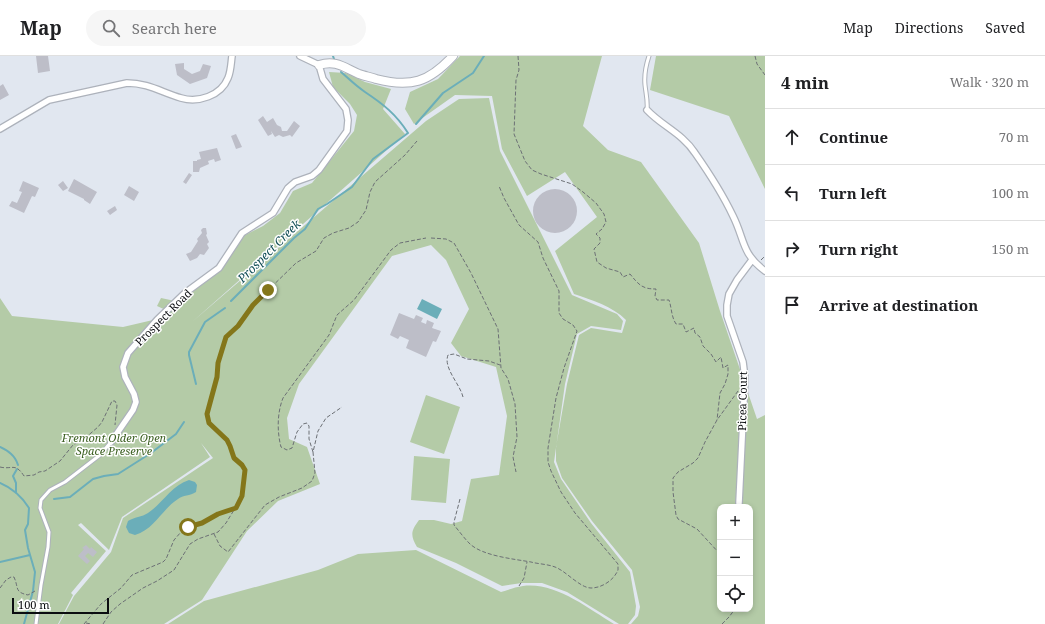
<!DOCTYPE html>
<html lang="en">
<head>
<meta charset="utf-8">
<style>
	:root { --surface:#fff; --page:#f6f6f6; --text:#202124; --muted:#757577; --line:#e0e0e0 }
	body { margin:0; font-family:"Noto Serif",serif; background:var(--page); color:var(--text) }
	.controls { position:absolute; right:12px; bottom:12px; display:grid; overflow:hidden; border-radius:8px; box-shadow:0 2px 6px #0003 }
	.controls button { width:36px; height:36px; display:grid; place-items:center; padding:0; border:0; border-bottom:1px solid var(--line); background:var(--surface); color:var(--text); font:20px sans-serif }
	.scale { position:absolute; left:12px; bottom:10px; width:97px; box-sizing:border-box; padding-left:4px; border:2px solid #0b0d10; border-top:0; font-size:11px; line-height:14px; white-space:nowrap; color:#0b0d10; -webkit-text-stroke:3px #fff; paint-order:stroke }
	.stop { position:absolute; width:12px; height:12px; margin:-9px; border:3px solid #84761a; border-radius:50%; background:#fff }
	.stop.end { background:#84761a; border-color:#fff; box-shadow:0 1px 4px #0008 }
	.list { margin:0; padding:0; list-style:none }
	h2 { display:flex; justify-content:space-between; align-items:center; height:52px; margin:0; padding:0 16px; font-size:17px }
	h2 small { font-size:13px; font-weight:400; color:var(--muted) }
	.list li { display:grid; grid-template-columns:26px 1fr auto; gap:12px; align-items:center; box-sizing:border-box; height:56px; padding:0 16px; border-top:1px solid var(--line) }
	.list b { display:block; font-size:15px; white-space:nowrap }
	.list em { font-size:13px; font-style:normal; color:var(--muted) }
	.icon { flex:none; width:22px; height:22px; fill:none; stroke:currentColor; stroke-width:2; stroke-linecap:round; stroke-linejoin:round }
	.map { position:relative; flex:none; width:765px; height:568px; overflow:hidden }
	header { display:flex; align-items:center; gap:24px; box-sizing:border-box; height:56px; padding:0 20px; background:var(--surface); border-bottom:1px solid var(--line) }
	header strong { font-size:19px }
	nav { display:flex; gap:22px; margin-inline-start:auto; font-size:14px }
	.search { width:280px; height:36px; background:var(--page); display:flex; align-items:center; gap:10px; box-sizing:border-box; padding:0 14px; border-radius:22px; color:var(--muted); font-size:15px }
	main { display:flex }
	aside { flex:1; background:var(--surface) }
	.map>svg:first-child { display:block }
	.green { fill:#b4cba7; fill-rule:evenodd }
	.water { fill:#6baeb9 }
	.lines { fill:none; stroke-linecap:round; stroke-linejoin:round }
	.stream { stroke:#6baeb9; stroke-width:2 }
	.building { fill:#bdbec8 }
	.lane-casing { stroke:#adb2bb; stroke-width:5 }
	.street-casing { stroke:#adb2bb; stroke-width:8 }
	.secondary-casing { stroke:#adb2bb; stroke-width:10 }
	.path { stroke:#6c7075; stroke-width:1; stroke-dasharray:4 2; stroke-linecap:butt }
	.lane { stroke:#fff; stroke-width:3 }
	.street { stroke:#fff; stroke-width:5.5 }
	.secondary { stroke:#fff; stroke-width:8 }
	.route { stroke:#84761a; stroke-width:5 }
	.labels { text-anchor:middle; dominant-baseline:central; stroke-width:3; stroke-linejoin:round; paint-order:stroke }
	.street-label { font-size:11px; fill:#0b0d10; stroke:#fff }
	.park-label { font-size:11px; font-style:italic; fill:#3d6123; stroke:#fff }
	.water-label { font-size:12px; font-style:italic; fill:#104d55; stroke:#fff }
</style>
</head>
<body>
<header>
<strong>Map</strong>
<div class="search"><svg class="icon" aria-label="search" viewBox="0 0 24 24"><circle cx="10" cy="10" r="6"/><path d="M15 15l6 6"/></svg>Search here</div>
<nav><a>Map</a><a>Directions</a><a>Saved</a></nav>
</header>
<main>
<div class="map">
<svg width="765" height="568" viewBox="0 0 765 568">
	<rect width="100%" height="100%" fill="#e1e7f0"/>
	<path class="green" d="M460 0H602L583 70 608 94 641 106 699 187 720 255 757 363 765 359V568H631L638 560 640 551 632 514 592 465 562 422 556 405V391L567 328 579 279 591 272 622 277 626 264C612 250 592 244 574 238L555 195 597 161 565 116 527 140 502 93 492 40 455 39 414 68 405 53 410 36 438 23ZM720 451H750V553H720Z
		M656 0H765V133L729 60 650 34Z
		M329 16 346 17 365 26 391 33 383 53 405 78 192 266 426 65 459 43 489 42 500 95 572 239 617 258 623 265 621 274 591 270 577 278 565 328 554 406 561 423 591 467 630 516 636 550 635 559 628 568H619L567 536 542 527H522L502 530 456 507 417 491C410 479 411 475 419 464H434L451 468 462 465 471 423 499 419 507 360 496 311 461 300 451 287 469 253 446 204 431 189 392 200 299 328 287 362 289 383 307 391 320 428 278 445 247 475 202 544 164 568H59L74 540 111 496 123 462 213 402 201 387 210 401 122 461 109 494 81 467 78 469 106 495 71 537 73 539 58 568H0V242L12 260 123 271 170 260V256L157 250 161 242 175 245 220 214 245 179 263 170 280 157 293 135 312 127 354 75 357 59 350 48 333 31Z
		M426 339 460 351 444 398 410 386Z
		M414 400 450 403 446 447 411 444Z
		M416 494 501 536C508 534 515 531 523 530 556 526 587 552 614 568H168L204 545 318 514 358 498Z"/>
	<path class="water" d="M422 243 442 253 437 263 417 253Z
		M189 424 195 426 197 429 196 436C190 440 183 439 178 443 162 453 155 473 135 479L129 477 126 471 128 465C134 461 142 461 148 457 163 447 172 429 189 424Z"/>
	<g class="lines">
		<path class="stream" d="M333 0 334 3
			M416 68 443 37 473 17 484 0
			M231 245 294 182 305 173 318 153 327 148 352 131 373 103 408 77C396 58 383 48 365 36 356 30 349 23 341 16
			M196 328 189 299V296L205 266 225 252
			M0 391C8 395 15 399 18 409
			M0 427C12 432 22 441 29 452L28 468 25 474 28 492 35 516 33 535 24 568
			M16 437V427L13 420 17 413
			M54 443 70 441 93 423 104 420 118 418 151 397 176 378 184 366
			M0 506 30 499"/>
	</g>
	<path class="building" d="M36 0H48L50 15 38 17Z
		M184 7V13L192 18 200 15 203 8 211 10 207 22 190 28 177 19 175 8Z
		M3 28 9 39 0 44V30Z
		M263 60 267 66 273 62 277 69 281 71 282 75H287L294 65 300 70 292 81 290 79 283 81 279 79 275 81 271 75 272 78 268 80 258 64Z
		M236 78 242 91 236 93 231 80Z
		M217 92 221 104 215 106 214 103 208 105 209 108 200 112 199 116H193V105H197V104L201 103 199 96Z
		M189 117 192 119 186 128 183 126Z
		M74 123 97 136 90 148 84 144V143L68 135Z
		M23 125 39 132 35 141 32 140 24 157 9 150 12 145 17 147 22 136 19 135Z
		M63 125 68 132 63 135 58 129Z
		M129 130 139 136 134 145 124 139Z
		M533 155a22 22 0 1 1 44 0a22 22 0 1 1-44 0Z
		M115 150 117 154 110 159 107 155Z
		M203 172H206L207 178 206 179 209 186 207 188 209 192 204 199 200 198 197 202 190 205 186 198 191 196 198 185 197 183 202 177 201 174Z
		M399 257 414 263 416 259 423 262 421 266 426 268 427 264 434 267 432 272 441 275 436 286 433 285 426 301 406 292 409 284 400 280 398 283 390 279Z
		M86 489 90 493 91 491 97 496 93 501 88 497 85 500 90 505 87 508 78 500 84 493 82 492Z"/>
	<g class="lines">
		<defs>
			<path id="lane" d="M647 54C648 45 646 38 645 29 644 19 646 9 649 0
				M36 568 41 529 48 491 49 476 40 452 41 444 50 434 65 426 100 399 111 386"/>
			<path id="street" d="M647 54C662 70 683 78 695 97 709 117 723 139 733 160 745 184 741 197 765 215
				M0 73 49 44 127 27C148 27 161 36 181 42 198 47 221 40 228 22 231 15 231 7 232 0
				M111 386 133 354 136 346 134 338 125 321 123 311 128 297 157 264 185 237 219 212 242 177 273 157 288 132 295 126 312 120 319 114 347 75 348 64 346 53 323 23 319 9 300 0
				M739 447 745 322 743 306 727 260V249L729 238 737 224 752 204"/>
			<path id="secondary" d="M319 9C336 4 343 11 359 18 364 20 371 21 376 23 411 32 429 26 453 0"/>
		</defs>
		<use href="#lane" class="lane-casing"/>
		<use href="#street" class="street-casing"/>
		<use href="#secondary" class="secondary-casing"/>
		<path class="path" d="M518 0 519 14 516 24 514 78 525 105 532 114 541 118 572 128 583 136 596 147 604 158 606 166 602 173 596 178 600 182V187L594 193 597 206 606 212 620 216 623 221 630 218C639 229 642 233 656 233L655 240 657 244H669C672 253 671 260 676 268H683L686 276 694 272 695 277 700 281 703 290 711 298 716 306 721 301 723 312 728 309V318L725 328 720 337 717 364
			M755 0 757 8 765 19
			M431 182 446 183 454 187 471 217 498 273 501 312 508 323 515 348 517 381 513 401 516 416
			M761 204 765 200
			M463 341C460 328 443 312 448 299L454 298 467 303 489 305 500 309
			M313 396 309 383V370L307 367 303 368 297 376 292 392 287 394 281 391C277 376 277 357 283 342L329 279 337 259 354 244 391 194 400 187 426 182
			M0 411C12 414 15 406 24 420L34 419 39 416 45 415 60 405 73 389 84 383 98 371 102 366 112 345H115L117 349 115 369
			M460 443 454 466V469C459 475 464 482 470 488 483 500 514 503 531 506 538 508 547 508 555 511 566 515 580 532 591 532 602 532 614 524 618 514V508L575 457 561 436 551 415 548 406V392L556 342 564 312 577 275 573 269 563 263 559 257V235L543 202 538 186 519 169 504 142 499 130
			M214 478 220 490 228 496 265 449 279 441 302 432 312 425 315 417 313 396 318 375 326 362 342 351
			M720 498 697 473 678 463 676 459 673 436V422L678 416 693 407 698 402 705 386 717 364 738 335
			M519 530 524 522 527 506
			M0 532 6 524 11 521H14C19 532 14 536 28 539L35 535
			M86 567 91 568
			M84 568 101 548 121 532 132 519 163 506 166 503 174 484 181 476 188 471 202 467 218 458 238 451 243 435 245 414 242 409 234 402 230 390 227 384 211 370 207 362 208 350 217 321 218 307 226 281 238 270 256 246 296 207 316 195 324 182 333 177 349 172 358 166 366 154 370 136 375 126 405 99 417 85
			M103 568 111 556 120 548 143 532 157 525 174 514 190 488 198 483 218 476 226 467 234 454
			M722 568 729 561 735 553"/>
		<use href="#lane" class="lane"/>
		<use href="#street" class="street"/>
		<use href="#secondary" class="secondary"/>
	</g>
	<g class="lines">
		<path class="route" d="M188 471 202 467 218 458 236 452 242 440 245 414 242 409 234 402 230 390 227 384 209 367 207 358 217 321 218 307 226 281 238 270 253 249 268 234"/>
	</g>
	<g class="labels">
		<g class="street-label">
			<text transform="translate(163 261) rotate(-45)">Prospect Road</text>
			<text transform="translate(742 345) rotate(-89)">Picea Court</text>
		</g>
		<g class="park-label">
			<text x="114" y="381">Fremont Older Open<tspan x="114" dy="13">Space Preserve</tspan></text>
		</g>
		<g class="water-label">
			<text transform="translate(269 195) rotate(-45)">Prospect Creek</text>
		</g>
	</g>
</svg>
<div class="controls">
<button>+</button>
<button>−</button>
<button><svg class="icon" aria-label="locate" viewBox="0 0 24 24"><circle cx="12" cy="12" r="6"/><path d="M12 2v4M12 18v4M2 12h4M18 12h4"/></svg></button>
</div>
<div class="scale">100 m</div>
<div class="stop" style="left:188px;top:471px"></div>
<div class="stop end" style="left:268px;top:234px"></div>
</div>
<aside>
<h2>4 min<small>Walk · 320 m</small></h2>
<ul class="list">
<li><svg class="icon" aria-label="ahead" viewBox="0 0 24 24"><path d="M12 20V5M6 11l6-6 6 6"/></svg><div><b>Continue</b></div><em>70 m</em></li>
<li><svg class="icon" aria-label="left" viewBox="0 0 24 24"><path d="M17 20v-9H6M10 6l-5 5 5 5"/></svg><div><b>Turn left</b></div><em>100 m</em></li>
<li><svg class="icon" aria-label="right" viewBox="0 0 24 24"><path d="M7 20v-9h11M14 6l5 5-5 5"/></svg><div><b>Turn right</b></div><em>150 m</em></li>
<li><svg class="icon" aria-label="arrive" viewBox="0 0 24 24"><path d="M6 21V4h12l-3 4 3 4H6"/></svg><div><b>Arrive at destination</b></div></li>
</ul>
</aside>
</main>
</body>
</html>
